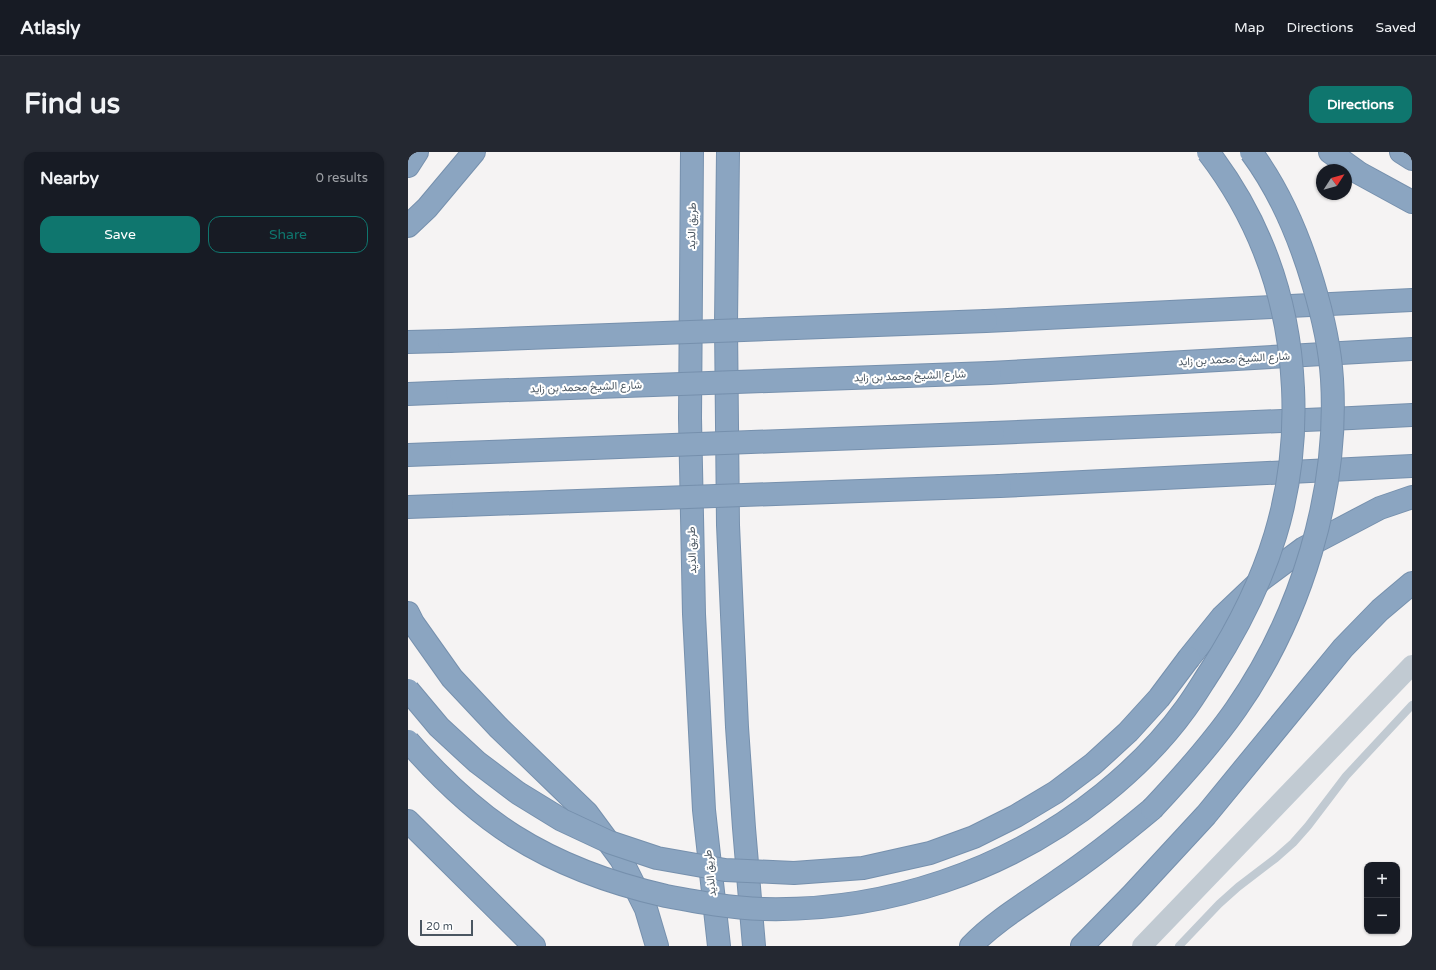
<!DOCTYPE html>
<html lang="en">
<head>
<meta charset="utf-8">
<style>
	:root { --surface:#171b24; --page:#242831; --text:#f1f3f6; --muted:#9ea1a6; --line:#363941; --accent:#0f766e }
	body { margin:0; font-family:"Varela Round",Vazirmatn,sans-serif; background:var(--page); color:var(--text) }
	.controls { position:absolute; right:12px; bottom:12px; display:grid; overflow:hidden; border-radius:8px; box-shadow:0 1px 3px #0004 }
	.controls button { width:36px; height:36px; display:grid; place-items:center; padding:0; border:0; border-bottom:1px solid var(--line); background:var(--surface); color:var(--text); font:20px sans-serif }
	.compass { position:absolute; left:908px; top:12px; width:36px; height:36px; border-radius:50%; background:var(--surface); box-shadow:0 1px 3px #0004; rotate:54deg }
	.scale { position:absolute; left:12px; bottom:10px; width:53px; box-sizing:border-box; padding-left:4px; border:2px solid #4a5661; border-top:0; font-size:11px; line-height:14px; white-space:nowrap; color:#4a5661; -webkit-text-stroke:3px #fff; paint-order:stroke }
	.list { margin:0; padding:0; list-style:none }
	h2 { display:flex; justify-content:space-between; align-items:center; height:52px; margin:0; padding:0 16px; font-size:17px }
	h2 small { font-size:13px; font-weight:400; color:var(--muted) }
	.actions { display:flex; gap:8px; padding:12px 16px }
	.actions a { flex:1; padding:9px 0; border:1px solid var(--accent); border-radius:12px; text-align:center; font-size:14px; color:var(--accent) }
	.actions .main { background:var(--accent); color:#fff }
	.map { position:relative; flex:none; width:1004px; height:794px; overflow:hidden; border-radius:12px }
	header { display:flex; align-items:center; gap:24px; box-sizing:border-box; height:56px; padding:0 20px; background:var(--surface); border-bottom:1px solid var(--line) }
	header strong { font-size:19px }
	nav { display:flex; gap:22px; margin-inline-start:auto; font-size:14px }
	.intro { display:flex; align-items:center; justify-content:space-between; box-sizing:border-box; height:96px; padding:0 24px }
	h1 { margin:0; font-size:28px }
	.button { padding:10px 18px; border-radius:12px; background:var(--accent); color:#fff; font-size:14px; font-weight:700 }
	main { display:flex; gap:24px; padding:0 24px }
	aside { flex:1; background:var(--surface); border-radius:12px; box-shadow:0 1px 3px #0004 }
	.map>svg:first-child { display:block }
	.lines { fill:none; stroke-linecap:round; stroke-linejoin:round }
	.motorway-casing { stroke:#7690ad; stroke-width:24 }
	.service { stroke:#c1cad2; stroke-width:8 }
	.tertiary { stroke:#c1cad2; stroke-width:20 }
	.motorway { stroke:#8ba5c1; stroke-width:22 }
	.motorway-bridge-casing { stroke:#7690ad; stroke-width:24; stroke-linecap:butt }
	.motorway-bridge { stroke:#8ba5c1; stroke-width:22 }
	.labels { text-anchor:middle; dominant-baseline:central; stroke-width:4; stroke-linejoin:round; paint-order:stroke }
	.street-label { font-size:11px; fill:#4a5661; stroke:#fff }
</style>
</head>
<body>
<header>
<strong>Atlasly</strong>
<nav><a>Map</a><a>Directions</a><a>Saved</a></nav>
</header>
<div class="intro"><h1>Find us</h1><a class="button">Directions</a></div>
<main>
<aside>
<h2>Nearby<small>0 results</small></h2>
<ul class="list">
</ul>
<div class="actions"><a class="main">Save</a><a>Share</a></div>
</aside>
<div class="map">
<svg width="1004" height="794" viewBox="0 0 1004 794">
	<rect width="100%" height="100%" fill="#f5f3f3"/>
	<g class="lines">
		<defs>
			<path id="motorway" d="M284 0 282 266 286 462 296 658 311 794
				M320 0 318 172 320 373 329 575 336 676 346 794
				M922 0 951 21 1004 50
				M993 0 1004 7
				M0 14 9 0
				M0 74 19 56 66 0
				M578 169 1004 148
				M0 190 41 189
				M582 221 1004 197
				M0 242 49 240
				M585 281 944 266 1004 263
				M0 303 53 301
				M592 334 1004 314
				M0 355 55 353
				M0 461 5 471 44 526 90 575 179 661 213 707 238 757 249 794
				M781 506 814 465 853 428 896 396 972 356 1004 345
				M0 669 126 794
				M563 794C588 768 621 749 651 728 684 706 714 682 744 657
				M674 794 724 743 798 663 935 496 972 458 1004 431"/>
		</defs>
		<use href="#motorway" class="motorway-casing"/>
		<path class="service" d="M771 794 811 752 830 735 868 706 885 691 900 674 938 624 1004 553"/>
		<path class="tertiary" d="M734 794 1004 513"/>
		<use href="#motorway" class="motorway"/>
		<defs>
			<path id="motorway-bridge" d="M41 189 578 169
				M49 240 582 221
				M53 301 585 281
				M55 353 592 334
				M0 538 31 575 69 610 110 641 154 668 201 690 249 706 317 718 386 721 455 716 522 701 566 685 608 664 648 640 685 612 720 580 751 546 781 506
				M0 589C31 625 65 658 106 684 152 713 205 732 258 744 290 750 322 756 355 757 477 760 600 719 695 642 726 617 755 588 778 556 787 544 795 530 803 518 860 429 890 342 885 236 881 149 853 69 800 0
				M744 657C774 625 803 593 828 557 893 464 931 340 924 227 922 195 914 161 905 131 891 84 872 39 843 0"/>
		</defs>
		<use href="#motorway-bridge" class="motorway-bridge-casing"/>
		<use href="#motorway-bridge" class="motorway-bridge"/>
	</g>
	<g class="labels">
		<g class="street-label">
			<text transform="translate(284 74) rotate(-89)">طريق الذيد</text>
			<text transform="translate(826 207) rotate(-3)">شارع الشيخ محمد بن زايد</text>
			<text transform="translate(502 224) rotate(-2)">شارع الشيخ محمد بن زايد</text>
			<text transform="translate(178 235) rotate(-2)">شارع الشيخ محمد بن زايد</text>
			<text transform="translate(284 398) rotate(-92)">طريق الذيد</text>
			<text transform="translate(302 721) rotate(-96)">طريق الذيد</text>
		</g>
	</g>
</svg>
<div class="controls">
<button>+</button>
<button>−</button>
</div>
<svg class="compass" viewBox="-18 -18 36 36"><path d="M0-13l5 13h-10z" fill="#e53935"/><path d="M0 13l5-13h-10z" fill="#9ea1a6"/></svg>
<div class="scale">20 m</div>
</div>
</main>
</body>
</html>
